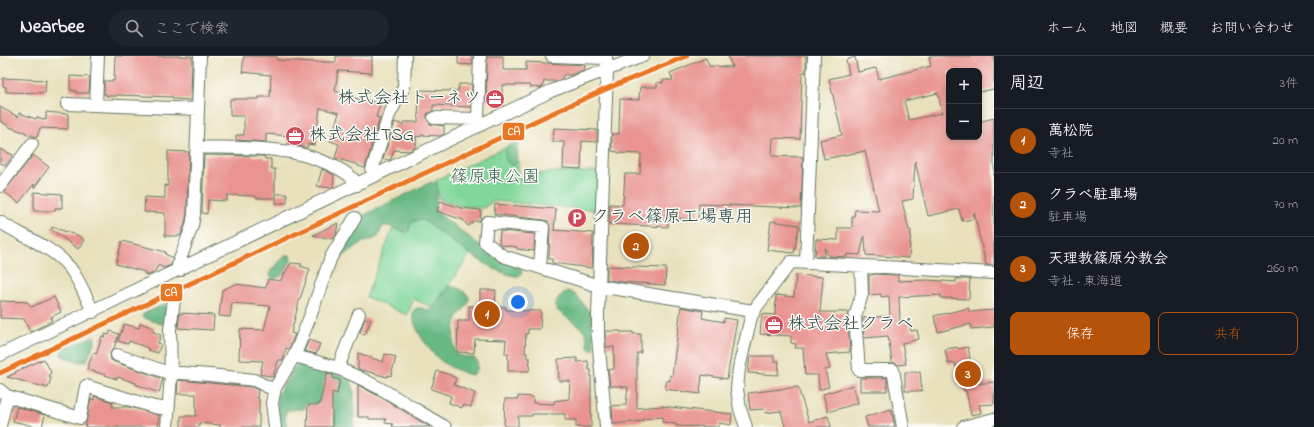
<!DOCTYPE html>
<html lang="ja">
<head>
<meta charset="utf-8">
<style>
	:root { --surface:#171b24; --page:#20242c; --text:#f1f3f6; --muted:#9ea1a6; --line:#363941; --accent:#b45309 }
	body { margin:0; font-family:"Indie Flower","Klee One",sans-serif; background:var(--page); color:var(--text) }
	.controls { position:absolute; right:12px; top:12px; display:grid; overflow:hidden; border-radius:8px; box-shadow:0 2px 6px #0003 }
	.controls button { width:36px; height:36px; display:grid; place-items:center; padding:0; border:0; border-bottom:1px solid var(--line); background:var(--surface); color:var(--text); font:20px sans-serif }
	.you { position:absolute; left:518px; top:246px; width:14px; height:14px; margin:-10px; border:3px solid #fff; border-radius:50%; background:#1a73e8; box-shadow:0 0 0 6px #1a73e833 }
	.badge { display:grid; place-items:center; width:26px; height:26px; border-radius:50%; background:var(--accent); color:#fff; font-size:13px; font-weight:700 }
	.pin { position:absolute; translate:-50% -50%; border:2px solid #fff; box-shadow:0 1px 4px #0006 }
	.list { margin:0; padding:0; list-style:none }
	h2 { display:flex; justify-content:space-between; align-items:center; height:52px; margin:0; padding:0 16px; font-size:17px }
	h2 small { font-size:13px; font-weight:400; color:var(--muted) }
	.list li { display:grid; grid-template-columns:26px 1fr auto; gap:12px; align-items:center; box-sizing:border-box; height:64px; padding:0 16px; border-top:1px solid var(--line) }
	.list b { display:block; font-size:15px; white-space:nowrap }
	.list p { margin:0; font-size:13px; white-space:nowrap; color:var(--muted) }
	.list em { font-size:13px; font-style:normal; color:var(--muted) }
	.actions { display:flex; gap:8px; padding:12px 16px }
	.actions a { flex:1; padding:9px 0; border:1px solid var(--accent); border-radius:8px; text-align:center; font-size:14px; color:var(--accent) }
	.actions .main { background:var(--accent); color:#fff }
	.icon { flex:none; width:22px; height:22px; fill:none; stroke:currentColor; stroke-width:2; stroke-linecap:round; stroke-linejoin:round }
	.map { position:relative; flex:none; width:994px; height:371px; overflow:hidden }
	header { display:flex; align-items:center; gap:24px; box-sizing:border-box; height:56px; padding:0 20px; background:var(--surface); border-bottom:1px solid var(--line) }
	header strong { font-size:19px }
	nav { display:flex; gap:22px; margin-inline-start:auto; font-size:14px }
	.search { width:280px; height:36px; background:var(--page); display:flex; align-items:center; gap:10px; box-sizing:border-box; padding:0 14px; border-radius:22px; color:var(--muted); font-size:15px }
	main { display:flex }
	aside { flex:1; background:var(--surface) }
	.map>svg:first-child { display:block }
	.green { fill:#81d79b; stroke:#508a68 }
	.forest { fill:#68b883; stroke:#447a5c }
	.building { fill:#e99491; fill-rule:evenodd }
	.lines { fill:none; stroke-linecap:round; stroke-linejoin:round }
	.minor-casing { stroke:#657664; stroke-width:14 }
	.minor { stroke:#fff; stroke-width:12 }
	.rail-1-casing { stroke:#fdfcf7; stroke-width:8 }
	.rail-1 { stroke:#e97622; stroke-width:5 }
	.labels { text-anchor:middle; dominant-baseline:central; stroke-width:3; stroke-linejoin:round; paint-order:stroke }
	.poi-label { font-size:18px; fill:#1f3d34; stroke:#fdfcf7; text-anchor:start }
	.park-label { font-size:18px; fill:#38644e; stroke:#fdfcf7 }
	.line-badge { stroke:#fdfcf7; stroke-width:1.5 }
	.badge-label { font-size:11px; text-anchor:middle; font-weight:bold; fill:#fff }
</style>
</head>
<body>
<header>
<strong>Nearbee</strong>
<div class="search"><svg class="icon" aria-label="search" viewBox="0 0 24 24"><circle cx="10" cy="10" r="6"/><path d="M15 15l6 6"/></svg>ここで検索</div>
<nav><a>ホーム</a><a>地図</a><a>概要</a><a>お問い合わせ</a></nav>
</header>
<main>
<div class="map">
<svg width="994" height="371" viewBox="0 0 994 371">
	<rect width="100%" height="100%" fill="#fdfcf7"/>
	<filter id="ink" filterUnits="userSpaceOnUse"><feTurbulence type="fractalNoise" baseFrequency=".025" numOctaves="2"/><feDisplacementMap in="SourceGraphic" scale="8" xChannelSelector="R" yChannelSelector="G"/><feConvolveMatrix kernelMatrix="1 2 1 2 8 2 1 2 1" color-interpolation-filters="sRGB"/></filter>
	<filter id="wash" filterUnits="userSpaceOnUse"><feTurbulence type="fractalNoise" baseFrequency=".012" numOctaves="4" result="noise"/><feDisplacementMap in="SourceGraphic" scale="16" xChannelSelector="R" yChannelSelector="G"/><feGaussianBlur stdDeviation="0.9" result="paint"/><feColorMatrix in="noise" values="0 0 0 0 0 0 0 0 0 0 0 0 0 0 0 0 0 1.4 0 .05"/><feComposite in="paint" operator="in"/></filter>
	<g filter="url(#wash)">
		<rect width="100%" height="100%" fill="#e8e1bc"/>
		<path class="green" d="M517 86 519 123 549 116H598L597 154 493 145 484 152 460 150 439 143 436 124Z
			M423 164 470 198 433 252 414 243 407 259 366 241 393 172 408 177 412 165Z"/>
		<path class="forest" d="M509 91H514C518 96 518 105 514 110 506 109 504 101 505 95Z
			M431 126 436 127C440 137 433 146 436 156L497 202 518 210 521 213 522 217 519 220C496 222 443 178 423 164L412 165 409 173 405 176 389 170H383L377 182 361 187 345 199H340L339 197 359 164 364 159Z
			M287 199H290L291 204C286 212 283 224 272 222L270 219 271 214 285 200Z
			M449 230C457 230 465 235 469 241 470 250 461 255 457 262 453 269 452 294 457 299L474 302 477 304C478 311 478 316 472 319 461 317 447 310 439 303 431 297 405 262 415 253 420 250 425 254 430 254L433 252Z
			M568 235 576 239 592 259 594 293 592 294 589 293 588 291 586 276 557 254 555 251C555 243 561 238 568 235Z
			M168 247 166 267 164 269 142 261 143 258Z
			M94 280 95 284 87 305 80 306 62 300 61 298 62 294Z
			M304 308 311 309 346 321 351 324 354 335V371H335L334 348 307 347 305 349 304 353 288 354C283 358 285 367 289 371H279L277 340 292 314 296 310Z"/>
		<g id="blocks">
			<path class="building" d="M115 0H192L191 44 173 43V41L117 39V40H106V38H104V25H114Z
				M244 0H277V4L315 6H336V0H372V17L338 15 335 35 364 45 365 43 380 48 376 61 380 62 365 112 358 110 359 109 335 102 339 88 330 85 339 57 320 52 315 89 308 88 307 92 288 88 289 80 266 78V86L236 84V79H244V60H230V43H259V41H270L271 19 242 16Z
				M458 0H472V9L458 8Z
				M487 0H503V14H526V6L585 9 584 14 571 19H563L562 23 556 25H544L543 30 541 32 530 31V29H502V46L486 45Z
				M728 0H806V16L802 17 800 83 773 82 772 100 803 101 801 152 699 148 698 164 668 162V171L609 168 610 148 623 149 625 118H640L641 98 618 97V96L612 95V78H619L620 43 639 44 640 31H657V26L663 27V24H673L670 17 706 2 709 10 732 11Z
				M929 0H994V33L979 36V15H949V81H979V66L994 62V209H986L974 157 973 163 962 165 959 153 928 160 915 105 913 143 902 145 909 174H911L909 202 866 199 865 181H864L860 199 847 198V201L828 200 825 192 824 200H815L816 183 838 184V172H852V161H854L855 154 879 155 865 95 824 103 820 84 842 79 829 23 849 18 846 4 855 1 858 16 876 12 879 23 931 10ZM938 37 942 57 909 64 904 45Z
				M70 20 90 21 89 37H76V35L70 34Z
				M3 22 46 24 45 37 6 36V31L3 30Z
				M459 28H472L471 51 433 49V55L427 58V62L430 68 444 70V78L440 80 421 79V81L416 80V91L409 95 394 94 391 103 389 104 383 103 395 66 403 69 404 66H418L419 34 458 35Z
				M0 51 18 61 19 57 36 63 37 61 46 64V56L68 58V73L40 72 37 81 26 78 27 77 9 71V70L0 65Z
				M554 72 597 74V86L582 85 581 113 563 112 564 86H553Z
				M0 93 13 99 6 109 0 107Z
				M168 95 189 96 187 157 185 168 180 180H165V157L144 156 145 141 165 142V129L168 130Z
				M33 99 49 111 34 132V128L19 147 4 136Z
				M204 99 261 100 265 101V103H271V113H275V142H256V140L227 139V145L208 144 207 158 202 157Z
				M322 113 334 119 333 131 331 132 317 130Z
				M34 136 62 138V152H55V155H34Z
				M276 138H287V147H276Z
				M440 145 461 152 481 154 480 165H474L468 170 463 164 437 155Z
				M495 148 556 153 554 174 593 177 592 212 552 207V203H549L550 172 548 165 544 164 494 158Z
				M771 165 799 169 794 197 767 194Z
				M338 167 336 179 333 183 313 179Z
				M52 171 79 180 84 184 78 193 51 173Z
				M500 175 535 178 534 195 517 193V191L501 189 499 187Z
				M122 185 166 196 165 198 173 202 171 209 164 212 158 209 155 216 149 219 144 218 145 216 116 208Z
				M291 207 302 208 300 210 310 213 299 246 291 277 295 278 289 293 286 292 283 304H279L278 305 273 321 260 318 263 305 239 304 240 273 264 274 270 250 232 247 230 261 219 260 222 234 235 228 266 232 268 223 280 225Z
				M607 210 666 212 665 229 623 226 607 224Z
				M873 218 898 219V225L928 224 956 226V223H970L969 243 941 242V239L899 241 900 266 909 265 911 275 917 274 919 283 902 287 906 308 899 309 892 306 888 280 864 282 863 262 890 260 889 240 881 241V238L869 239V219H873Z
				M796 219 823 221 820 256H849L848 262 850 296 826 298 830 313 825 314 829 331 819 334 818 319H805L803 292H795L796 288 791 287V280L760 278 762 258 775 259 776 239 794 241Z
				M480 234H496L495 251H506V254L541 255 540 273H528V278L526 277 525 297H527V302H530L529 315H508V298H505L506 284 475 283 474 297 457 296 458 265H469V250H480Z
				M54 241 61 256 51 261 52 265 30 276 24 263 0 262V245L28 246 31 251Z
				M681 251 703 255 702 262 724 266V262L737 264 727 323 702 319 700 338 665 333 667 324 670 325V319L672 320Z
				M969 252V256L994 254V271L971 273V268L938 276 934 260Z
				M180 257 214 259 213 274 178 272Z
				M365 262 371 264 365 279 360 277Z
				M140 267 154 272 153 276 161 279 158 287 161 288 158 297 148 294V292L129 285 128 288 118 285 124 268 139 272Z
				M110 275 119 278 114 292 110 297 111 304 115 306 163 323 159 337 135 328 136 327 118 321 117 323 87 313 93 297 96 298 102 280 105 281V278L109 279Z
				M606 275H620V276H633V278H641V297H637V352L661 350 732 358 731 369 719 367V371L676 370V368L662 366 663 361 643 363V365L613 368 612 350 626 349 628 331H622V330H610L608 314 614 313V291H606Z
				M309 284 320 288 316 298 304 295Z
				M957 291 958 293 968 291 974 328 994 326V348L979 349 981 357 971 359 966 335H964L960 311H956L955 307 948 308 945 293Z
				M358 297 383 306 385 298 396 301 391 320 388 319 387 321 358 313Z
				M750 300H774V305H779L778 319 748 317Z
				M577 302V306L588 305 589 314H591V371H576V364H565V358H532V360H518V371L504 370 505 343H518V340L533 341V347L554 348V345L569 343 570 325H559L558 303Z
				M44 303 51 316 49 321 51 322 48 332 7 321 16 317 15 316Z
				M437 315 451 319V320L456 322 454 329 475 337 471 351 463 349 462 352 449 347 451 340 431 333Z
				M905 316H920L922 335H905Z
				M327 317 333 319V322L340 324 337 338 332 336V371H307L308 349H319Z
				M860 322H887V335H860Z
				M178 324 252 331 258 334 257 342H259V371H220V369L199 367V371H181V360H196V338H177Z
				M358 329 389 346 430 371H392L393 368 385 367 386 363H369V361H358Z
				M853 329 858 347 828 356 823 338Z
				M798 331 809 366 828 360 831 371H785L781 355 765 357 764 353 750 354 748 337Z
				M94 340 113 346 112 351H130L159 359 158 371H85L91 343 94 344Z
				M17 351 45 359 42 371H32L33 370 13 365Z
				M891 353 895 371H868L865 361Z"/>
		</g>
	</g>
	<g filter="url(#ink)">
		<use href="#blocks" fill-opacity="0" stroke="#657664" stroke-width="1"/>
		<g class="lines">
			<defs>
				<path id="minor" d="M480 0 478 63 481 69
					M552 0 606 2
					M606 0 607 14 598 258V281L606 371
					M67 48 198 53
					M96 49 98 0
					M434 62 478 63
					M197 91C225 92 255 91 283 95 302 97 349 111 357 129
					M375 120 372 114 389 59 404 31 405 0
					M0 130 32 88
					M0 166C23 181 52 190 70 212 80 225 86 241 93 256
					M806 207 814 0
					M861 210 862 238 855 261 859 314H893L903 371
					M540 211 543 171 487 166 485 186 503 200 599 230 753 255
					M180 214 178 209 192 170 194 158 200 0
					M0 299 551 35 643 0
					M117 299 166 316 210 319 254 324 274 334
					M294 300C309 304 324 307 339 313 376 327 410 351 445 371
					M338 312 359 258
					M0 334 7 340 80 362 86 330 154 351 168 353
					M0 370 7 340
					M167 371 171 320 170 273 174 244
					M275 371 272 347 275 332 293 302 298 291 311 258 331 201 355 162
					M746 371 740 353 737 333 739 312 751 261 757 250 791 206 994 217
					M963 371 994 363"/>
			</defs>
			<use href="#minor" class="minor-casing"/>
			<use href="#minor" class="minor"/>
			<defs>
				<path id="rail-1" d="M0 317 544 61 606 33 687 0"/>
			</defs>
			<use href="#rail-1" class="rail-1-casing"/>
			<use href="#rail-1" class="rail-1"/>
		</g>
	</g>
	<defs>
		<symbol id="office-disc" viewBox="-11 -11 22 22"><circle r="9.5" fill="#d1495b" stroke="#fdfcf7"/><path d="M-6-3h4V-5.5h4V-3h4V5H-6ZM-1-4.5V-3h2v-1.5ZM-6 0V1H6V0Z" fill="#fff"/></symbol>
		<symbol id="parking-disc" viewBox="-11 -11 22 22"><circle r="9.5" fill="#d1495b" stroke="#fdfcf7"/><path d="M-3.5-5.5H1a3.5 3.5 0 0 1 0 7H-1V5.5H-3.5ZM-1-3.4V-.6H.8a1.4 1.4 0 0 0 0-2.8Z" fill="#fff"/></symbol>
	</defs>
	<g fill-rule="evenodd">
		<use href="#office-disc" x="484" y="32" width="22" height="22"/>
		<use href="#office-disc" x="284" y="69" width="22" height="22"/>
		<use href="#parking-disc" x="566" y="151" width="22" height="22"/>
		<use href="#office-disc" x="763" y="258" width="22" height="22"/>
	</g>
	<g class="labels">
		<g class="poi-label">
			<text x="481" y="43" text-anchor="end">株式会社トーネツ</text>
			<text x="309" y="80">株式会社TSG</text>
			<text x="591" y="162">クラベ篠原工場専用</text>
			<text x="788" y="269">株式会社クラベ</text>
		</g>
		<g class="park-label">
			<text x="495" y="122">篠原東公園</text>
		</g>
	</g>
	<g class="line-badge">
		<rect x="502" y="66" width="23" height="19" rx="4" fill="#e97622"/>
		<rect x="160" y="227" width="23" height="19" rx="4" fill="#e97622"/>
	</g>
	<g class="badge-label">
		<text x="514" y="79">CA</text>
		<text x="171" y="240">CA</text>
	</g>
</svg>
<div class="controls">
<button>+</button>
<button>−</button>
</div>
<div class="you"></div>
<div class="pin badge" style="left:487px;top:258px">1</div>
<div class="pin badge" style="left:636px;top:190px">2</div>
<div class="pin badge" style="left:968px;top:318px">3</div>
</div>
<aside>
<h2>周辺<small>3件</small></h2>
<ul class="list">
<li><span class="badge">1</span><div><b>萬松院</b><p>寺社</p></div><em>20 m</em></li>
<li><span class="badge">2</span><div><b>クラベ駐車場</b><p>駐車場</p></div><em>70 m</em></li>
<li><span class="badge">3</span><div><b>天理教篠原分教会</b><p>寺社 · 東海道</p></div><em>260 m</em></li>
</ul>
<div class="actions"><a class="main">保存</a><a>共有</a></div>
</aside>
</main>
</body>
</html>
